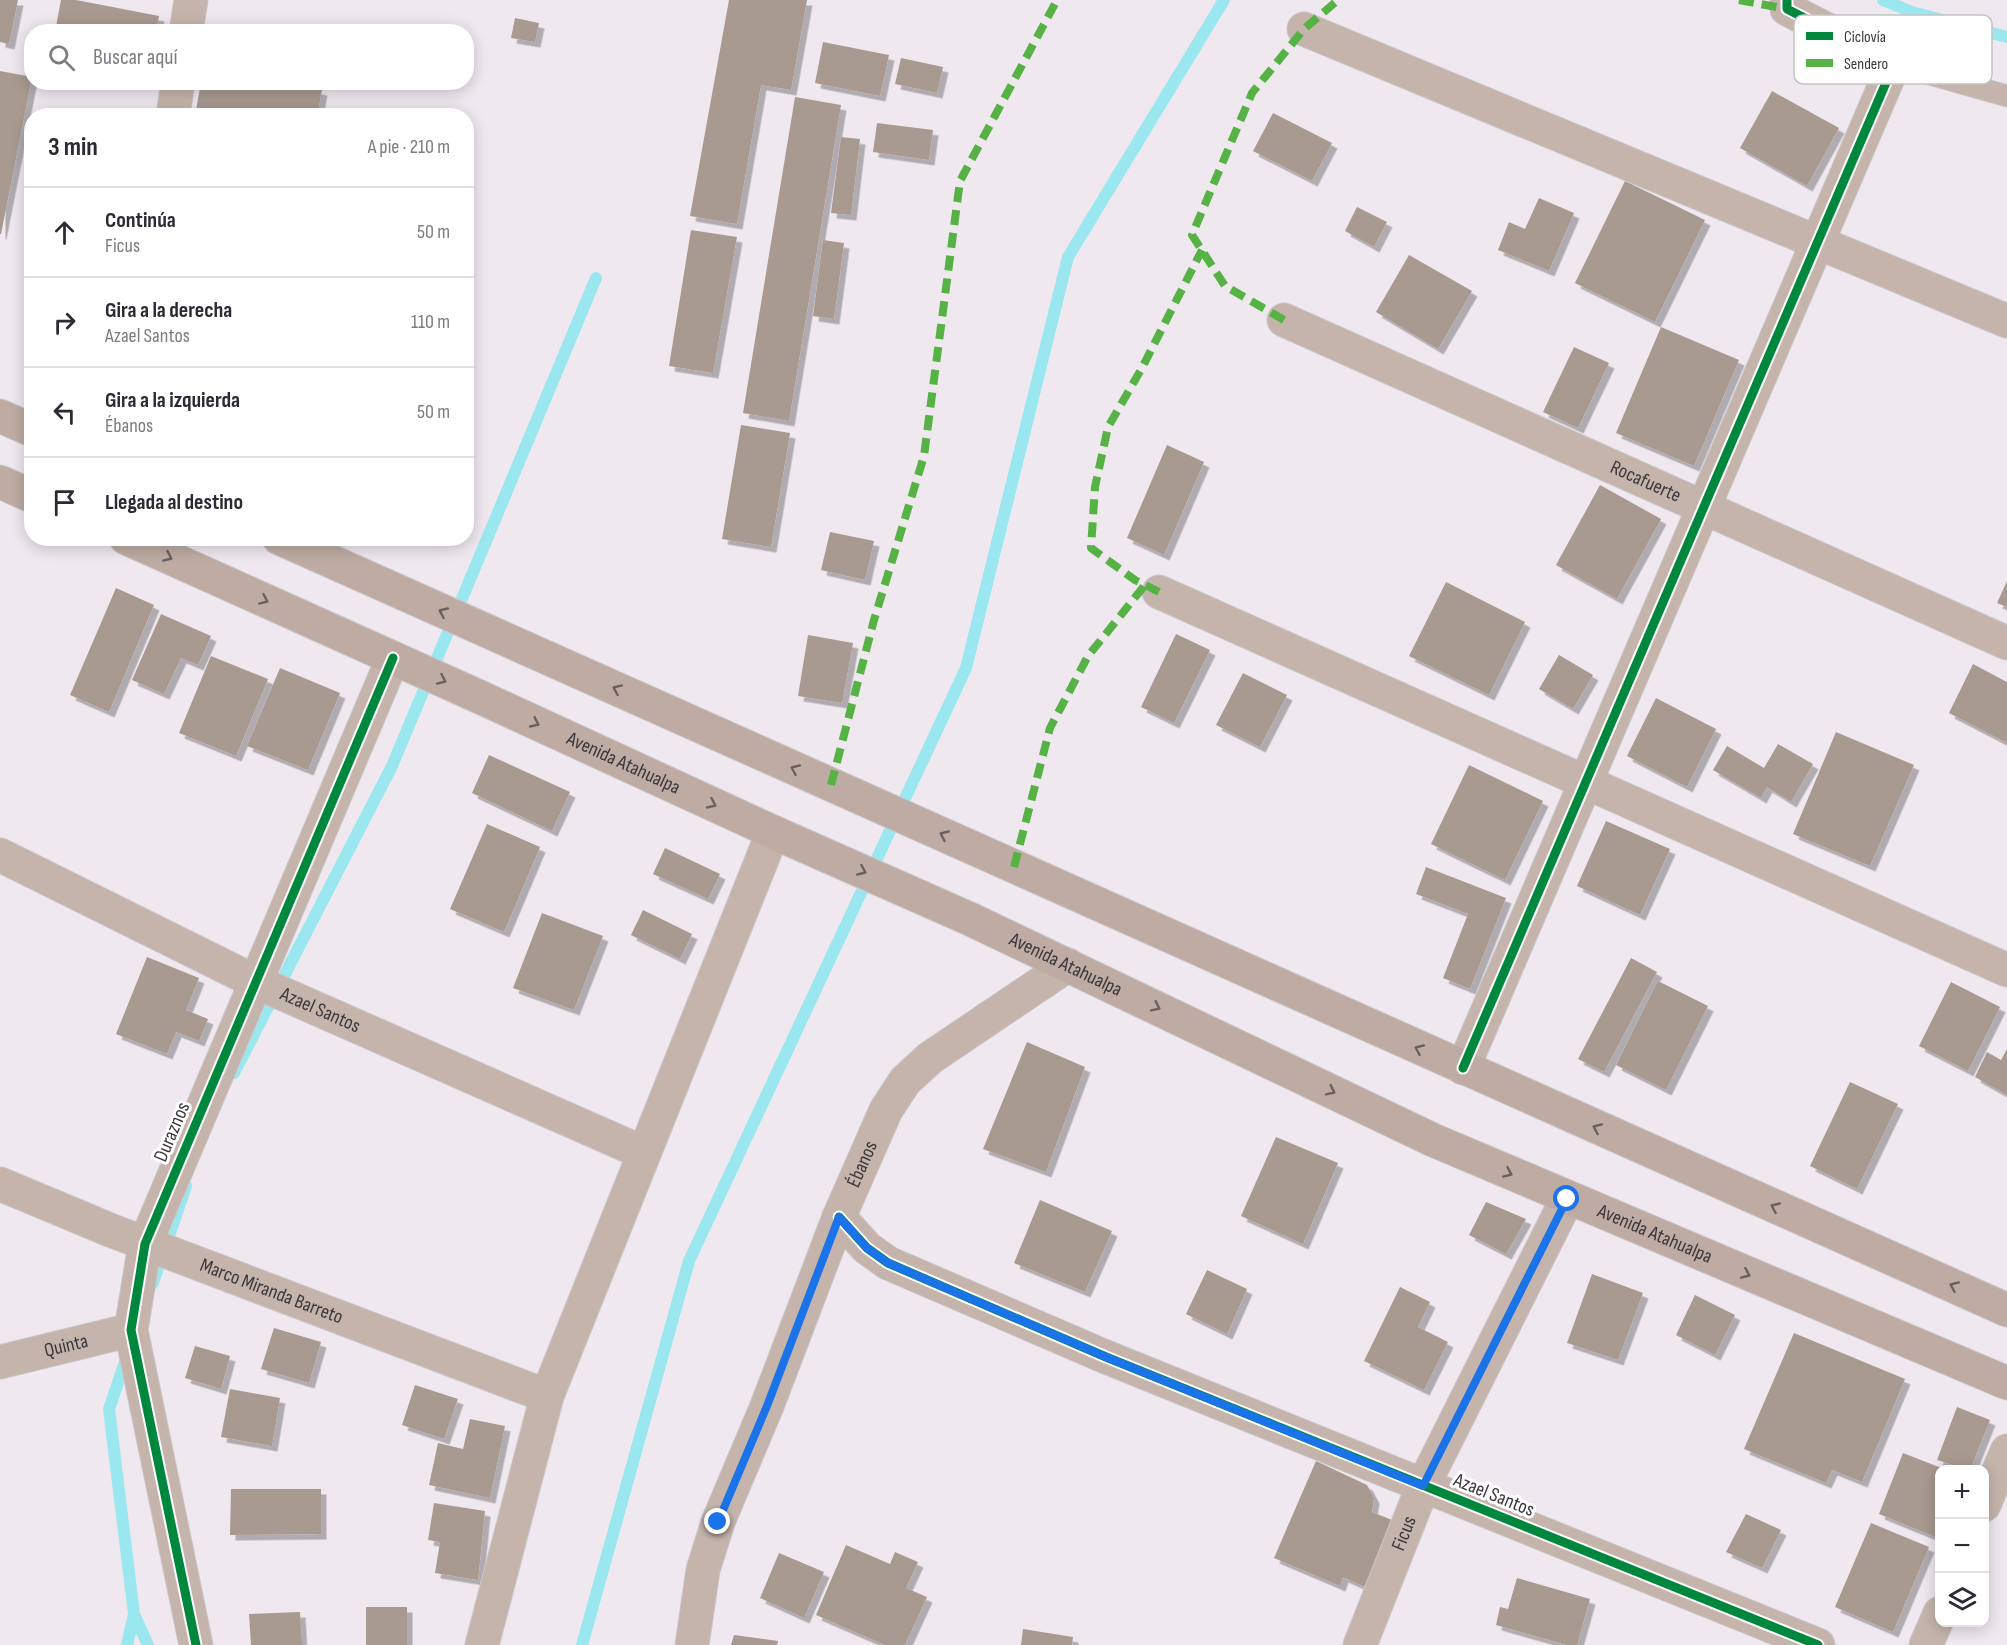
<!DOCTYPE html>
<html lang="es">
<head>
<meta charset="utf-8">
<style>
	:root { --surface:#fff; --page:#f7f7f7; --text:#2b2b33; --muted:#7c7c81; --line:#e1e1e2 }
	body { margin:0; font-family:"Sofia Sans Condensed",sans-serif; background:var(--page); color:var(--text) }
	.controls { position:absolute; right:18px; bottom:18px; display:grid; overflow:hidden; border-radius:12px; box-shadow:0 3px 15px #0003 }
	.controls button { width:54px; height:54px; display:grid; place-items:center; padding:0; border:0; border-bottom:2px solid var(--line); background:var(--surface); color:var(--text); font:30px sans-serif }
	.stop { position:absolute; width:18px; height:18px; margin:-14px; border:4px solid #1a73e8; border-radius:50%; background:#fff }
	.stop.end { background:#1a73e8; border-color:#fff; box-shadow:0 2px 6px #0008 }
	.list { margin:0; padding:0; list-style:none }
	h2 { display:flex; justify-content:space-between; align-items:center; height:78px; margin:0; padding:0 24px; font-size:26px }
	h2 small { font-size:20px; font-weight:400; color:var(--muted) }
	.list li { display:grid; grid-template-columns:39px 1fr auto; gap:18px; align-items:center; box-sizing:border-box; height:90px; padding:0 24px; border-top:2px solid var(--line) }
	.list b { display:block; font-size:22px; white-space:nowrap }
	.list p { margin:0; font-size:20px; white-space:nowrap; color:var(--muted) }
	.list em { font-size:20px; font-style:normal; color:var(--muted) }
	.icon { flex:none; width:33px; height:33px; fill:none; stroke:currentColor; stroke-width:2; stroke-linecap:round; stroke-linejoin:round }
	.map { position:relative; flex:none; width:2007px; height:1645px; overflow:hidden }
	.search { position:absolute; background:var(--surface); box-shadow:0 3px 15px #0003; left:24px; top:24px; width:450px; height:66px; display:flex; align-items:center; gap:15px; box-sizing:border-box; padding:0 21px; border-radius:24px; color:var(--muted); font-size:22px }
	.panel { position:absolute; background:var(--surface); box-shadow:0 3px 15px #0003; left:24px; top:108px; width:450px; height:438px; border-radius:24px }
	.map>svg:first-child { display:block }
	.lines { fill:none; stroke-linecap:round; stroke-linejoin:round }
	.stream { stroke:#9ae7f0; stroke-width:12 }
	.building { fill:#a89a91; filter:url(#shadow) }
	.service-casing { stroke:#cac6ca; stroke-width:23 }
	.minor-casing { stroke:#cac6ca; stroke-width:35 }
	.trunk-casing { stroke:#cac6ca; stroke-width:35 }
	.service { stroke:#c4b4ac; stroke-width:21 }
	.minor { stroke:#c4b4ac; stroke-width:33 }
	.trunk { stroke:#beaca4; stroke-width:33 }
	.quiet { stroke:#57b246; stroke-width:8; stroke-dasharray:15 8; stroke-linecap:butt }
	.cycleway-casing { stroke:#fff; stroke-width:13 }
	.cycleway { stroke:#00873e; stroke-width:9 }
	.oneway { stroke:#6a6060 }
	.route { stroke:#1a73e8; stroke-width:8 }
	.labels { text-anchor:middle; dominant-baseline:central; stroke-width:6; stroke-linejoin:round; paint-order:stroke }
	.street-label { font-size:20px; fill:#3c373c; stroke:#fff }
	.key { fill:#fff; stroke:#c4c3c4; stroke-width:1.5 }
	.key-label { font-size:16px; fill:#3c373c }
</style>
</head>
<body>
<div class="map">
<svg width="2007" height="1645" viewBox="0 0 2007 1645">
	<defs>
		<filter id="shadow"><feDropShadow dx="5.5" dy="5.5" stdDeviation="0" flood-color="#0004"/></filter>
	</defs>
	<rect width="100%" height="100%" fill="#efe9ef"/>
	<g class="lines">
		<path class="stream" d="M1883 0 1912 12 2007 37
			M234 1073 392 766 596 278
			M153 1283 186 1186
			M127 1356 109 1409 134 1614 148 1645
			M127 1645 134 1614
			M582 1645 689 1261 966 668 1068 257 1224 0"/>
	</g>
	<path class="building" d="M0 0H18L9 44 0 42Z
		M61 0H76L159 16 156 32H55Z
		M729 0H807L791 90 761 85 737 224 690 216Z
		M515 18 539 23 535 42 511 38Z
		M823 42 889 55 880 96 815 83Z
		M901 58 943 67 937 93 895 84Z
		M0 71 32 77 1 234H0Z
		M201 82H278L322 90 317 116H195Z
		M1772 91 1839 128 1807 186 1740 148Z
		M795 97 841 105 789 421 743 413Z
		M1273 113 1332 143 1312 181 1253 151Z
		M877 123 933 130 929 160 873 152Z
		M841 137 860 139 851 215 831 213Z
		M1625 181 1705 220 1655 322 1575 283Z
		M1539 198 1574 213 1549 271 1498 250 1509 222 1525 229Z
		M1357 207 1387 222 1374 247 1345 231Z
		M691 230 737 237 713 373 669 366Z
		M823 240 844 243 834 319 813 316Z
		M1409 255 1472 291 1438 349 1376 312Z
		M1661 327 1739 360 1694 466 1616 433Z
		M1574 347 1609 363 1578 428 1543 412Z
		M741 425 790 433 771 547 722 539Z
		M1167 445 1204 462 1164 555 1127 538Z
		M1600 485 1661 519 1617 599 1556 565Z
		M830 532 874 541 865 580 821 570Z
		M2007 581V607L1997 603Z
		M1446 582 1525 622 1489 695 1409 656Z
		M116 588 154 605 109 712 70 695Z
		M161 614 211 636 198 665 181 658 164 694 132 680Z
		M1176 634 1210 650 1174 723 1141 707Z
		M808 635 853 643 842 703 798 696Z
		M1559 655 1593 675 1573 709 1539 689Z
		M211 656 268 679 236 756 179 733Z
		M1973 664 2007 682V743L1949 713Z
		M280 668 340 693 308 770 247 746Z
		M1243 673 1287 695 1260 747 1216 725Z
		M1656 698 1716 729 1687 787 1627 756Z
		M1836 732 1914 765 1870 866 1793 834Z
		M1778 744 1813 764 1791 802 1767 787 1761 798 1713 770 1727 746 1764 768Z
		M489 755 570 792 552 831 472 793Z
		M1469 765 1543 801 1505 880 1431 844Z
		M1606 821 1670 849 1640 915 1577 886Z
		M487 824 540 847 504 932 450 909Z
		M665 848 720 874 708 899 653 874Z
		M1426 867 1506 898 1470 989 1443 978 1468 914 1416 894Z
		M643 910 692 934 680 959 631 935Z
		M542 913 603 936 574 1010 513 988Z
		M147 957 199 978 186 1010 208 1019 199 1041 176 1032 167 1054 116 1034Z
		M1631 958 1657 972 1604 1072 1578 1059Z
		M1658 981 1708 1006 1666 1090 1616 1065Z
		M1951 982 2000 1007 1968 1071 1919 1046Z
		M1027 1042 1085 1067 1046 1172 983 1149Z
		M2007 1049V1095L1975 1077 1987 1052 2001 1060Z
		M1850 1082 1898 1104 1857 1189 1810 1166Z
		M1276 1137 1338 1163 1303 1244 1241 1216Z
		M1040 1200 1112 1231 1085 1292 1014 1263Z
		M1486 1202 1526 1219 1506 1254 1469 1235Z
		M1207 1270 1247 1289 1227 1334 1186 1314Z
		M1592 1274 1643 1293 1618 1360 1567 1343Z
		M1400 1287 1430 1302 1418 1327 1448 1342 1424 1390 1364 1361Z
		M1695 1295 1735 1315 1715 1355 1676 1335Z
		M274 1328 321 1342 309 1383 261 1369Z
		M1794 1333 1905 1379 1862 1482 1832 1470 1826 1483 1744 1449Z
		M195 1346 230 1356 221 1389 185 1378Z
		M415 1385 458 1399 444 1439 402 1425Z
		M230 1389 280 1398 272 1446 221 1437Z
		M1957 1407 1990 1420 1970 1470 1937 1460Z
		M470 1419 505 1426 490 1498 429 1485 438 1443 463 1449Z
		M1903 1453 1944 1469 1940 1470 1938 1538 1879 1514Z
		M1316 1461 1367 1485 1374 1498 1372 1512 1392 1520 1365 1587 1343 1577 1340 1586 1274 1558Z
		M231 1489H321V1534L230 1535Z
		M434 1503 485 1511 478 1580 435 1573 440 1542 428 1540Z
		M1746 1514 1781 1530 1762 1568 1726 1552Z
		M1871 1523 1929 1547 1893 1632 1835 1607Z
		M846 1545 890 1564 895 1552 918 1562 906 1588 927 1597 905 1645H885L816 1615Z
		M779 1553 824 1572 804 1618 760 1598Z
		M1517 1578 1590 1599 1577 1645H1567L1496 1625 1500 1607 1508 1609Z
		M366 1607H407V1645H366Z
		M300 1612 302 1645H251L249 1614Z
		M1023 1629 1073 1637 1072 1645H1021Z
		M734 1635 778 1641 777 1645H731Z"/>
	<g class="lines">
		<defs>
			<path id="service" d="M1894 64 2007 96"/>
			<g id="minor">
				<path d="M1304 29 2007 321"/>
				<path d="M186 32 191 0"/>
				<path d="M173 116 178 82"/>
				<path id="s1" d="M1284 320 2007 643"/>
				<path d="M1159 592 2007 970"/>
				<path id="s2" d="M0 855 254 981 644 1153"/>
				<path d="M1463 1068 1894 64 1787 9V0"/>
				<path id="s3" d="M0 1184 110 1230 547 1396"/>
				<path d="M839 1217 867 1248 888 1263 1106 1357 1818 1645"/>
				<path id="s4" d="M0 1362 131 1330"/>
				<path d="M1984 1505 2007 1451"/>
				<path d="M196 1645 131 1330 145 1244 393 658"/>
				<path d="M482 1645 547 1396 773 832"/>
				<path id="s5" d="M692 1645 703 1570 718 1522 767 1406 839 1217 886 1110 905 1081 930 1058 1068 965"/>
				<path id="s6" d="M1360 1645 1423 1486 1567 1199"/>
				<path d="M1926 1645 1940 1613"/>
			</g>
			<g id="trunk">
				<path d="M0 416 32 430"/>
				<path d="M0 482 32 496"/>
				<path id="s7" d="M126 538 482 698 773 832 970 919 1433 1140 2007 1383"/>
				<path d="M279 538 2007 1310"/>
			</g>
		</defs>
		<use href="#service" class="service-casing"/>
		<use href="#minor" class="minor-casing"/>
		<use href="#trunk" class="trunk-casing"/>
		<use href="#service" class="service"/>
		<use href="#minor" class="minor"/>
		<use href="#trunk" class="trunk"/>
		<path class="quiet" d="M1739 0 1787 9
			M1284 320 1225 286 1192 235 1252 93 1304 29 1338 0
			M1159 592 1135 580 1091 548 1095 487 1108 427 1142 368 1202 250
			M831 785 874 620 924 456 960 181 1057 0
			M1014 867 1050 728 1088 656 1145 585"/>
		<defs>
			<path id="cycleway" d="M1463 1068 1894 64 1787 9V0
				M839 1217 867 1248 888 1263 1106 1357 1818 1645
				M196 1645 131 1330 145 1244 393 658"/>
		</defs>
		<use href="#cycleway" class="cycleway-casing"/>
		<use href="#cycleway" class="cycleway"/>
	</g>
	<defs><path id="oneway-chevron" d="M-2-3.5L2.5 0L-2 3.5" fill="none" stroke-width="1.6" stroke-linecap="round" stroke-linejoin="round" transform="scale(1.5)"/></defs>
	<g class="oneway">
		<use href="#oneway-chevron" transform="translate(168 557) rotate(24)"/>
		<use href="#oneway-chevron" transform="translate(264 600) rotate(24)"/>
		<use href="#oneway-chevron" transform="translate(443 612) rotate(-156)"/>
		<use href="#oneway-chevron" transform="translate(442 680) rotate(24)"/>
		<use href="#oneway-chevron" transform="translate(617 689) rotate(-156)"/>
		<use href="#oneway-chevron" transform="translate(535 723) rotate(25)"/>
		<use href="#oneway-chevron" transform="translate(795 769) rotate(-156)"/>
		<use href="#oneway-chevron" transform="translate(712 804) rotate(25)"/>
		<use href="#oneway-chevron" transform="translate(944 835) rotate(-156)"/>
		<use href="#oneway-chevron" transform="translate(862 871) rotate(24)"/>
		<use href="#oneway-chevron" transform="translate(1156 1007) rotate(26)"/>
		<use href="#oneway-chevron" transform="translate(1419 1049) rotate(-156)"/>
		<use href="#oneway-chevron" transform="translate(1331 1091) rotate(26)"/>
		<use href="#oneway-chevron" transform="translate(1597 1128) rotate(-156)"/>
		<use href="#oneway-chevron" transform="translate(1508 1173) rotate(24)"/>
		<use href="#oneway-chevron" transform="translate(1775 1207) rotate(-156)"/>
		<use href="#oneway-chevron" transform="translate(1746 1274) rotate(23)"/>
		<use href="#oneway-chevron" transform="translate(1954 1286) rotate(-156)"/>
	</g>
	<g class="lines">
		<path class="route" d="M718 1522 767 1406 839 1217 867 1248 888 1263 1106 1357 1423 1486 1567 1199"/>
	</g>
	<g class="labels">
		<g class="street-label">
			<text stroke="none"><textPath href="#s1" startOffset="396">Rocafuerte</textPath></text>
			<text stroke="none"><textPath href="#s7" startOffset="546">Avenida Atahualpa</textPath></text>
			<text stroke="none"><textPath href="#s7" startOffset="1032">Avenida Atahualpa</textPath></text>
			<text stroke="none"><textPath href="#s2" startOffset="356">Azael Santos</textPath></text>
			<text transform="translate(172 1132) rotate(-67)">Duraznos</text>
			<text stroke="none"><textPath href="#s5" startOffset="512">Ébanos</textPath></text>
			<text stroke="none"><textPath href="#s7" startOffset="1680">Avenida Atahualpa</textPath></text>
			<text stroke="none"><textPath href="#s3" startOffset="292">Marco Miranda Barreto</textPath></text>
			<text stroke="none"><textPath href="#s4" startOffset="68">Quinta</textPath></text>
			<text transform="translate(1494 1495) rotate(22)">Azael Santos</text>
			<text stroke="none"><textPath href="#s6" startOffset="120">Ficus</textPath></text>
		</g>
	</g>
	<rect x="1794" y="15" width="198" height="69" rx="9" class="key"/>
	<rect x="1806" y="32" width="27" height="8" fill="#00873e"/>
	<rect x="1806" y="59" width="27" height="8" fill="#57b246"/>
	<g class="key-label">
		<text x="1844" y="42">Ciclovía</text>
		<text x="1844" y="69">Sendero</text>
	</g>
</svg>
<div class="controls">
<button>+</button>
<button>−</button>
<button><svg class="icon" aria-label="layers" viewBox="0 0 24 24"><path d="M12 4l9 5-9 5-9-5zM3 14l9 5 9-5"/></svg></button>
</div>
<div class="stop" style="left:1567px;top:1199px"></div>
<div class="stop end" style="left:718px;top:1522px"></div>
<div class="search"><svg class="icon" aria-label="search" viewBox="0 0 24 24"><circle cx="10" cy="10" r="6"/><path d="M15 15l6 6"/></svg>Buscar aquí</div>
<section class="panel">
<h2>3 min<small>A pie · 210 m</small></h2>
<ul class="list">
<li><svg class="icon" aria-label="ahead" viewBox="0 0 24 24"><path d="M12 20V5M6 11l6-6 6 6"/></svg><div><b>Continúa</b><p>Ficus</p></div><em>50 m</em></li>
<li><svg class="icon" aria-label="right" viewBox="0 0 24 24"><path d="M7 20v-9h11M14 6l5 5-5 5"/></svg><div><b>Gira a la derecha</b><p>Azael Santos</p></div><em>110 m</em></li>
<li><svg class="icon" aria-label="left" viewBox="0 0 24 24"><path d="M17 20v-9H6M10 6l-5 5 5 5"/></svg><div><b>Gira a la izquierda</b><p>Ébanos</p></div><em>50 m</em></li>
<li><svg class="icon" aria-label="arrive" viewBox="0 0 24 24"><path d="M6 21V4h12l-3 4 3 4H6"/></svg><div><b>Llegada al destino</b></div></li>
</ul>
</section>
</div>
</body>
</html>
